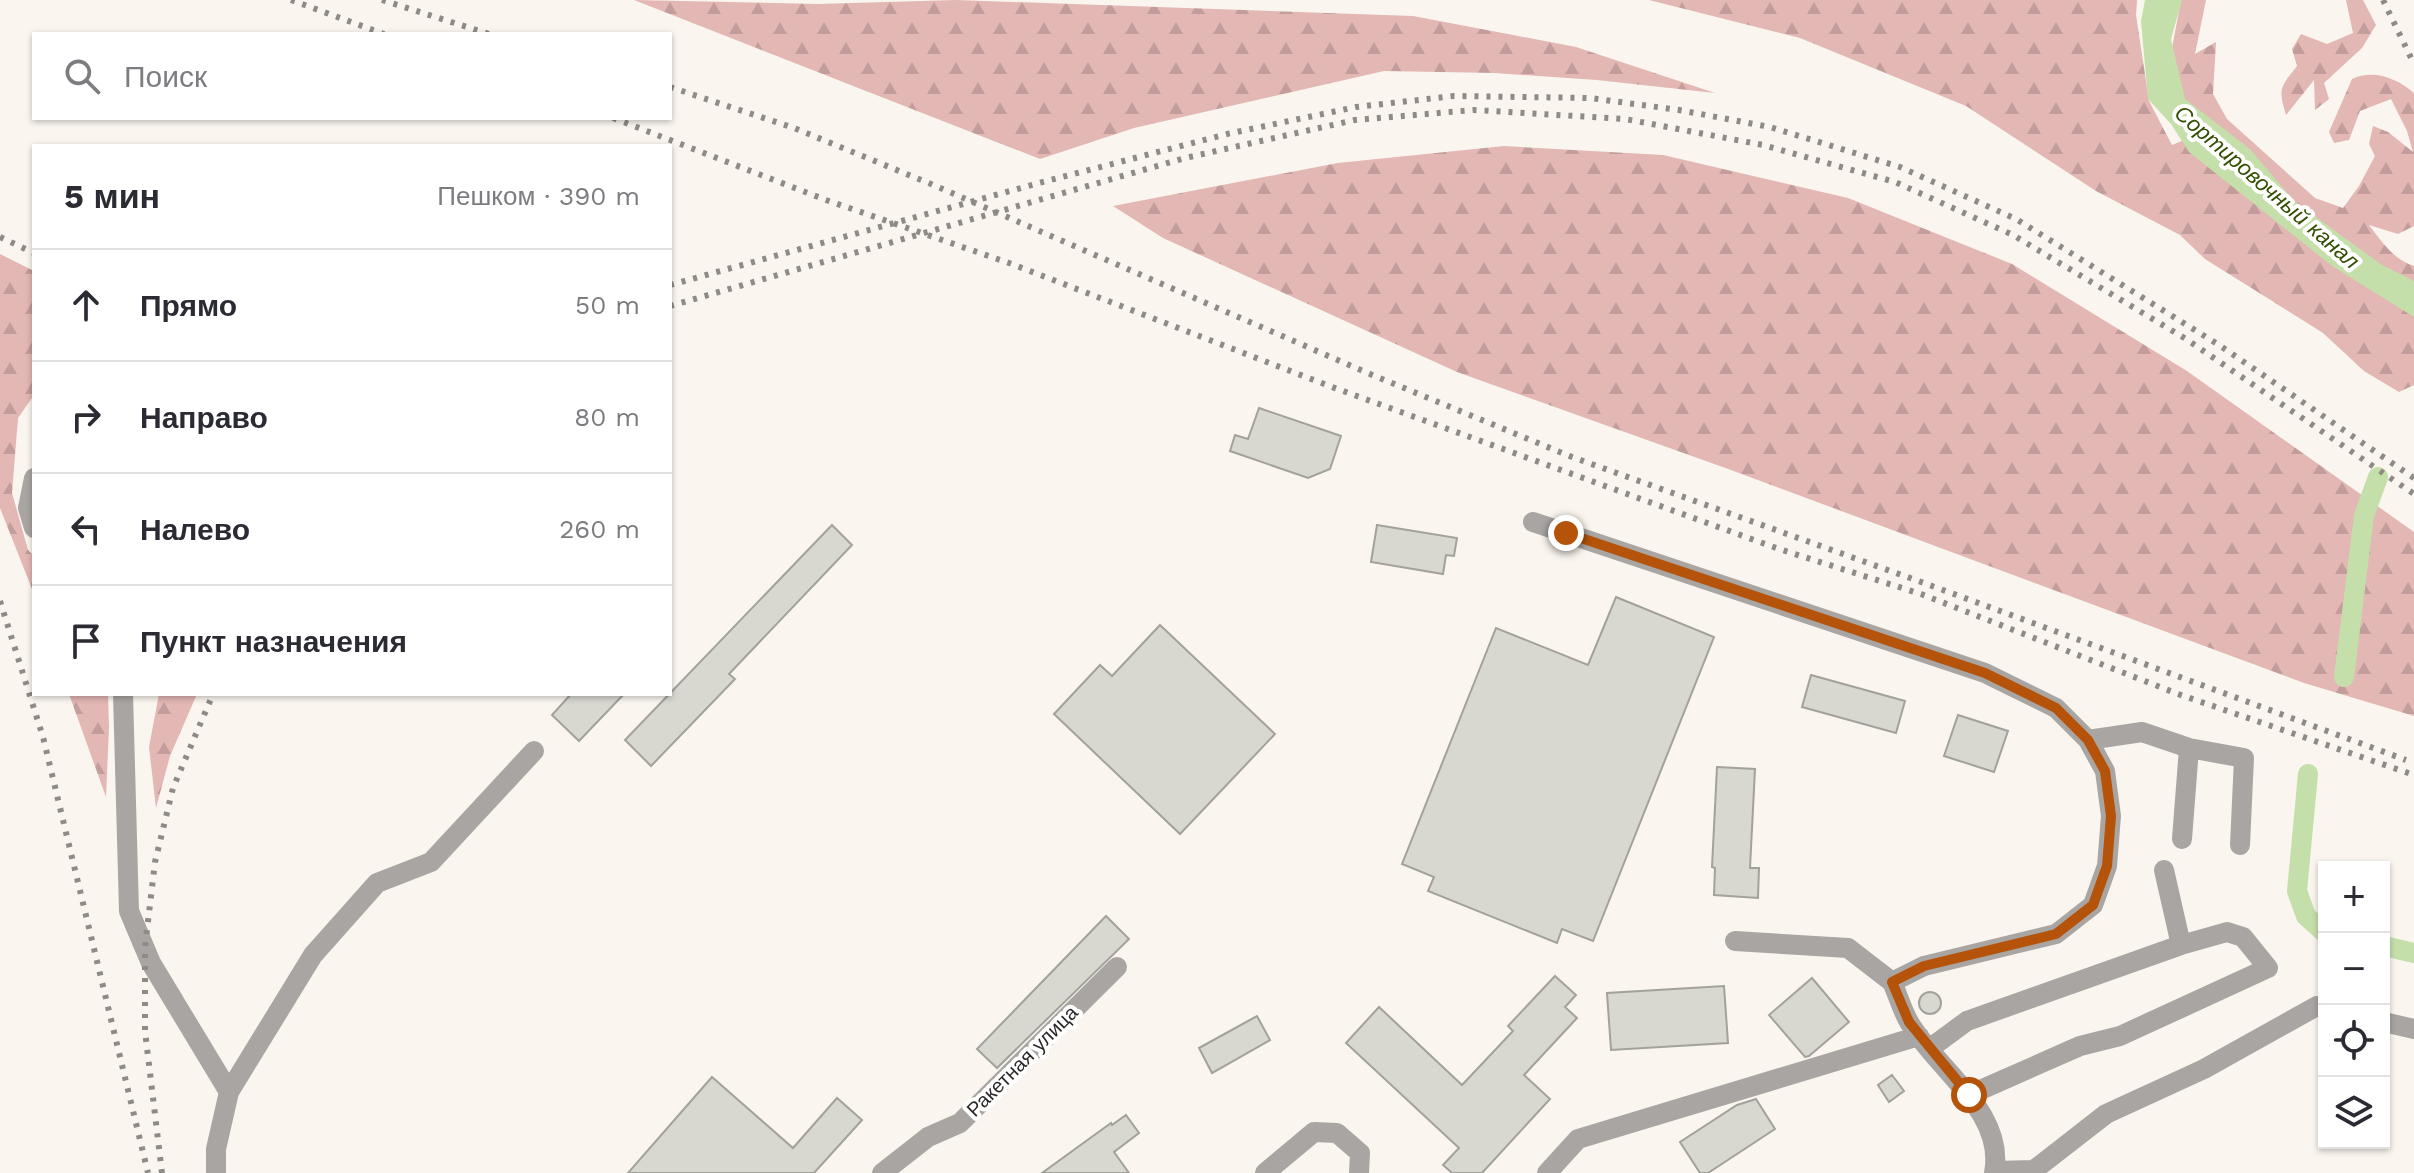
<!DOCTYPE html>
<html lang="ru">
<head>
<meta charset="utf-8">
<style>
	:root { --surface:#fff; --page:#f7f7f7; --text:#2b2b33; --muted:#7c7c81; --line:#e1e1e2 }
	body { margin:0; font-family:"Work Sans",sans-serif; background:var(--page); color:var(--text) }
	.controls { position:absolute; right:24px; bottom:24px; display:grid; overflow:hidden; border-radius:0px; box-shadow:0 2px 6px #0004 }
	.controls button { width:72px; height:72px; display:grid; place-items:center; padding:0; border:0; border-bottom:2px solid var(--line); background:var(--surface); color:var(--text); font:40px sans-serif }
	.stop { position:absolute; width:24px; height:24px; margin:-18px; border:6px solid #b45309; border-radius:50%; background:#fff }
	.stop.end { background:#b45309; border-color:#fff; box-shadow:0 2px 8px #0008 }
	.list { margin:0; padding:0; list-style:none }
	h2 { display:flex; justify-content:space-between; align-items:center; height:104px; margin:0; padding:0 32px; font-size:34px }
	h2 small { font-size:26px; font-weight:400; color:var(--muted) }
	.list li { display:grid; grid-template-columns:52px 1fr auto; gap:24px; align-items:center; box-sizing:border-box; height:112px; padding:0 32px; border-top:2px solid var(--line) }
	.list b { display:block; font-size:30px; white-space:nowrap }
	.list em { font-size:26px; font-style:normal; color:var(--muted) }
	.icon { flex:none; width:44px; height:44px; fill:none; stroke:currentColor; stroke-width:2; stroke-linecap:round; stroke-linejoin:round }
	.map { position:relative; flex:none; width:2414px; height:1173px; overflow:hidden }
	.search { position:absolute; background:var(--surface); box-shadow:0 2px 6px #0004; left:32px; top:32px; width:640px; height:88px; display:flex; align-items:center; gap:20px; box-sizing:border-box; padding:0 28px; border-radius:0px; color:var(--muted); font-size:30px }
	.panel { position:absolute; background:var(--surface); box-shadow:0 2px 6px #0004; left:32px; top:144px; width:640px; height:552px; border-radius:0px }
	.map>svg:first-child { display:block }
	.forest { fill:url(#forest-firs) }
	.water { fill:#c5dfaa }
	.lines { fill:none; stroke-linecap:round; stroke-linejoin:round }
	.canal { stroke:#c5dfaa; stroke-width:20 }
	.building { fill:#d8d7d0; stroke:#a2a29b; stroke-width:2 }
	.minor { stroke:#a8a5a3; stroke-width:20 }
	.rail { stroke:#8e8b86; stroke-width:6; stroke-dasharray:4 8; stroke-linecap:butt }
	.route { stroke:#b45309; stroke-width:10 }
	.labels { text-anchor:middle; dominant-baseline:central; stroke-width:8; stroke-linejoin:round; paint-order:stroke }
	.street-label { font-size:20px; fill:#2b2927; stroke:#fff }
	.water-label { font-size:22px; font-style:italic; fill:#334f00; stroke:#fff }
</style>
</head>
<body>
<div class="map">
<svg width="2414" height="1173" viewBox="0 0 2414 1173">
	<defs>
		<pattern id="forest-firs" width="22" height="20" patternUnits="userSpaceOnUse" patternTransform="scale(2)"><rect width="22" height="20" fill="#e2b7b4"/><path d="M5 1l3.5 6h-7zM16 11l3.5 6h-7z" fill="#c29d9b"/></pattern>
	</defs>
	<rect width="100%" height="100%" fill="#faf5ee"/>
	<path class="forest" d="M634 0 818 4 956 0 1413 16 1576 47 1715 93 1597 80 1495 73 1384 71 1134 128 1040 159Z
		M1649 0H2137L2136 15 2149 101 2172 145 2189 138 2167 75 2181 0H2206L2195 54 2216 42 2213 94 2227 119 2315 198 2343 208 2359 186 2375 156 2369 144 2373 126 2388 132 2413 152 2407 131 2391 99 2360 111 2349 140 2334 143 2329 132 2352 79C2373 69 2397 78 2414 93V226L2398 234 2369 225C2382 242 2393 259 2414 266V385L2399 392 2364 371 2323 333 2205 259 2180 235 2096 191 1966 106 1800 38Z
		M2346 0H2363L2376 25 2362 48 2324 83 2329 99 2315 110 2314 80 2286 115C2278 88 2280 88 2297 66L2292 49 2301 34 2327 44 2353 33Z
		M1504 146 1663 155 1848 198 2012 264 2187 371 2414 532V716L2304 683 1731 470 1457 372 1163 238 1113 206 1338 163Z
		M0 254 34 271V395L18 418 12 493 28 550 34 556V594L0 508Z
		M69 694H108L109 727 106 797Z
		M159 694H197L170 756 156 808 149 747Z"/>
	<path class="water" d="M2145 0H2182L2171 39 2185 99 2250 149 2294 201 2382 265 2414 281V317L2332 266 2189 152 2171 124 2148 99 2141 21Z"/>
	<g class="lines">
		<path class="canal" d="M2344 677 2364 516 2378 477
			M2308 774 2297 891 2306 916 2324 932
			M2384 946 2414 953"/>
	</g>
	<path class="building" d="M1259 408 1341 436 1330 469 1308 478 1230 451 1235 435 1248 439Z
		M832 525 852 545 729 674 735 679 651 766 625 740Z
		M1377 525 1457 538 1454 556 1446 555 1443 574 1371 562Z
		M1616 597 1714 637 1593 941 1562 929 1557 943 1428 891 1434 877 1402 864 1496 628 1588 665Z
		M1160 625 1275 734 1180 834 1054 714 1100 665 1112 676Z
		M1811 675 1905 701 1896 733 1802 707Z
		M571 694H624L579 741 552 715Z
		M1958 715 2008 731 1994 772 1944 756Z
		M1717 767 1755 769 1750 868H1759L1758 898 1714 895 1715 868 1712 867Z
		M1106 916 1129 939 997 1068 977 1049Z
		M1555 976 1576 995 1565 1007 1577 1018 1524 1075 1550 1099 1482 1173H1452L1443 1165 1459 1148 1346 1043 1379 1007 1462 1085 1513 1031 1508 1026Z
		M1812 978 1849 1022 1809 1056 1805 1057 1769 1015Z
		M1724 986 1728 1043 1611 1050 1607 993Z
		M1919 1003a11 11 0 1 1 22 0a11 11 0 1 1-22 0Z
		M1257 1016 1270 1040 1212 1073 1199 1048Z
		M1892 1075 1904 1091 1889 1102 1878 1085Z
		M712 1077 793 1148 837 1098 862 1120 814 1173H628Z
		M1756 1099 1775 1129 1708 1173H1700L1680 1142 1737 1105Z
		M1126 1115 1139 1133 1114 1152 1129 1173H1042L1111 1123 1112 1125Z"/>
	<g class="lines">
		<path class="minor" d="M34 478 28 508 34 528
			M1533 522 1985 673 2056 708 2088 740 2105 771 2111 816 2107 866 2093 905 2056 934 1924 966 1892 982C1898 995 1902 1010 1909 1022 1936 1069 2006 1112 1994 1173
			M123 694 129 911 151 963 229 1092
			M2088 740 2142 732 2189 748 2244 758 2240 845
			M2182 839 2189 748
			M2164 870 2181 945
			M1735 941 1848 948 1892 982
			M2384 1022 2414 1029
			M1929 1049 1967 1021 2181 945 2227 932 2243 937 2268 968 2120 1036 2080 1046 1969 1095
			M1995 1171 2034 1170 2106 1114 2204 1069 2317 1006 2324 1008
			M216 1173V1149L229 1092 313 955 377 883 431 862 534 751
			M882 1173 928 1137 960 1123 1117 967
			M1265 1173 1314 1132 1337 1133 1360 1153 1359 1173
			M1547 1173 1578 1139 1919 1036"/>
		<path class="rail" d="M291 0 384 34
			M382 0 489 34
			M2383 0 2414 64
			M670 87 794 128 931 184 1370 374 1572 457 1924 583 2406 760
			M613 118 826 200 1009 263 1332 387 1779 549 1921 594 2178 694 2414 775
			M0 237 34 253
			M670 285 1039 183 1227 134 1356 107 1454 96 1590 98 1679 110 1770 127 1900 167 2016 219 2219 345 2414 478
			M670 306 1185 158 1355 120 1474 110 1625 119 1763 145 1895 182 2013 235 2186 339 2414 494
			M0 601 43 737 148 1173
			M162 1173 145 1031V947L155 862 173 788 213 694"/>
	</g>
	<g class="lines">
		<path class="route" d="M1566 533 1985 673 2056 708 2088 740 2105 771 2111 816 2107 866 2093 905 2056 934 1924 966 1892 982 1909 1022 1969 1095"/>
	</g>
	<g class="labels">
		<g class="street-label">
			<text transform="translate(1022 1061) rotate(-45)">Ракетная улица</text>
		</g>
		<g class="water-label">
			<text transform="translate(2267 187) rotate(41)">Сортировочный канал</text>
		</g>
	</g>
</svg>
<div class="controls">
<button>+</button>
<button>−</button>
<button><svg class="icon" aria-label="locate" viewBox="0 0 24 24"><circle cx="12" cy="12" r="6"/><path d="M12 2v4M12 18v4M2 12h4M18 12h4"/></svg></button>
<button><svg class="icon" aria-label="layers" viewBox="0 0 24 24"><path d="M12 4l9 5-9 5-9-5zM3 14l9 5 9-5"/></svg></button>
</div>
<div class="stop" style="left:1969px;top:1095px"></div>
<div class="stop end" style="left:1566px;top:533px"></div>
<div class="search"><svg class="icon" aria-label="search" viewBox="0 0 24 24"><circle cx="10" cy="10" r="6"/><path d="M15 15l6 6"/></svg>Поиск</div>
<section class="panel">
<h2>5 мин<small>Пешком · 390 m</small></h2>
<ul class="list">
<li><svg class="icon" aria-label="ahead" viewBox="0 0 24 24"><path d="M12 20V5M6 11l6-6 6 6"/></svg><div><b>Прямо</b></div><em>50 m</em></li>
<li><svg class="icon" aria-label="right" viewBox="0 0 24 24"><path d="M7 20v-9h11M14 6l5 5-5 5"/></svg><div><b>Направо</b></div><em>80 m</em></li>
<li><svg class="icon" aria-label="left" viewBox="0 0 24 24"><path d="M17 20v-9H6M10 6l-5 5 5 5"/></svg><div><b>Налево</b></div><em>260 m</em></li>
<li><svg class="icon" aria-label="arrive" viewBox="0 0 24 24"><path d="M6 21V4h12l-3 4 3 4H6"/></svg><div><b>Пункт назначения</b></div></li>
</ul>
</section>
</div>
</body>
</html>
